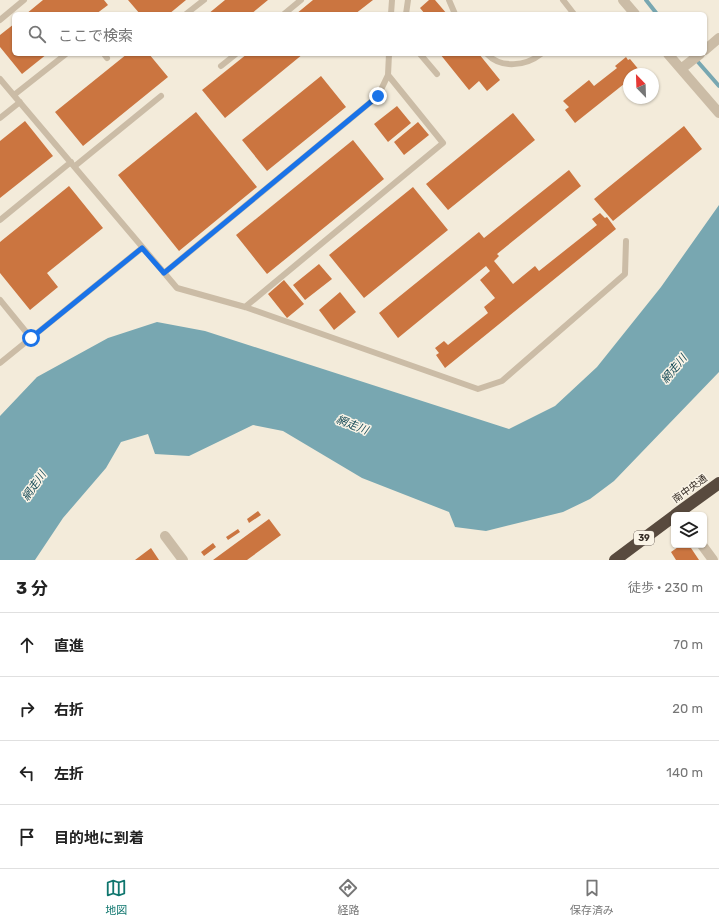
<!DOCTYPE html>
<html lang="ja">
<head>
<meta charset="utf-8">
<style>
	:root { --surface:#fff; --page:#f6f6f6; --text:#222; --muted:#767676; --line:#e0e0e0; --accent:#0f766e }
	body { margin:0; font-family:Rubik,"Noto Sans JP",sans-serif; background:var(--page); color:var(--text) }
	.controls { position:absolute; right:12px; bottom:12px; display:grid; overflow:hidden; border-radius:6px; box-shadow:0 1px 3px #0004 }
	.controls button { width:36px; height:36px; display:grid; place-items:center; padding:0; border:0; border-bottom:1px solid var(--line); background:var(--surface); color:var(--text); font:20px sans-serif }
	.compass { position:absolute; left:623px; top:68px; width:36px; height:36px; border-radius:50%; background:var(--surface); box-shadow:0 1px 3px #0004; rotate:337deg }
	.stop { position:absolute; width:12px; height:12px; margin:-9px; border:3px solid #1a73e8; border-radius:50%; background:#fff }
	.stop.end { background:#1a73e8; border-color:#fff; box-shadow:0 1px 4px #0008 }
	.list { margin:0; padding:0; list-style:none }
	h2 { display:flex; justify-content:space-between; align-items:center; height:52px; margin:0; padding:0 16px; font-size:17px }
	h2 small { font-size:13px; font-weight:400; color:var(--muted) }
	.list li { display:grid; grid-template-columns:26px 1fr auto; gap:12px; align-items:center; box-sizing:border-box; height:64px; padding:0 16px; border-top:1px solid var(--line) }
	.list b { display:block; font-size:15px; white-space:nowrap }
	.list em { font-size:13px; font-style:normal; color:var(--muted) }
	.icon { flex:none; width:22px; height:22px; fill:none; stroke:currentColor; stroke-width:2; stroke-linecap:round; stroke-linejoin:round }
	.map { position:relative; flex:none; width:719px; height:560px; overflow:hidden }
	.search { position:absolute; background:var(--surface); box-shadow:0 1px 3px #0004; left:12px; right:12px; top:12px; height:44px; display:flex; align-items:center; gap:10px; box-sizing:border-box; padding:0 14px; border-radius:6px; color:var(--muted); font-size:15px }
	.sheet { height:308px; background:var(--surface) }
	nav { display:flex; justify-content:space-around; align-items:center; box-sizing:border-box; height:56px; border-top:1px solid var(--line); background:var(--surface); font-size:11px; color:var(--muted) }
	nav a { display:grid; justify-items:center; gap:2px }
	nav .on { color:var(--accent) }
	.map>svg:first-child { display:block }
	.water { fill:#78a7b1 }
	.lines { fill:none; stroke-linecap:round; stroke-linejoin:round }
	.stream { stroke:#78a7b1; stroke-width:4 }
	.building { fill:#cb7540 }
	.lane { stroke:#cbbca6; stroke-width:6 }
	.street { stroke:#cbbca6; stroke-width:10 }
	.highway { stroke:#584a3e; stroke-width:12 }
	.route { stroke:#1a73e8; stroke-width:5 }
	.labels { text-anchor:middle; dominant-baseline:central; stroke-width:3; stroke-linejoin:round; paint-order:stroke }
	.shield { fill:#faf4e7; stroke:#726961; stroke-width:1 }
	.shield-label { font-size:9px; font-weight:bold; fill:#372e27 }
	.street-label { font-size:10px; fill:#372e27; stroke:#faf4e7 }
	.water-label { font-size:11px; font-style:italic; fill:#1b4e5a; stroke:#faf4e7 }
</style>
</head>
<body>
<div class="map">
<svg width="719" height="560" viewBox="0 0 719 560">
	<rect width="100%" height="100%" fill="#f3ebda"/>
	<path class="water" d="M719 205V372L614 481 590 499 563 512 486 531 455 527 449 512 362 478 283 431 253 425 189 456 155 454 148 434 121 442 106 468 63 518 35 560H0V416L37 377 108 338 157 322 205 331 509 429 555 406 597 367 661 287Z"/>
	<g class="lines">
		<path class="stream" d="M646 0 657 14
			M691 54 719 86"/>
	</g>
	<path class="building" d="M43 0H104L108 5 96 14H26Z
		M128 0H186L169 14H140Z
		M225 0H268L251 14H208Z
		M313 0H373L355 14H296Z
		M429 0H435L447 14H425L420 8Z
		M14 24V54H47L22 74 0 47V35Z
		M127 54H149L168 77 83 146 55 112Z
		M247 54H303L225 118 202 90Z
		M440 54H479L500 80 487 91 479 81 469 90Z
		M626 57 628 60 630 59 640 71 637 74H629V80L575 123 565 110 569 107 563 101 589 80 594 86 617 68 615 66Z
		M321 76 346 107 267 171 242 140Z
		M397 106 411 123 388 142 374 124Z
		M196 112 257 187 179 251 118 175Z
		M513 113 535 140 448 210 426 184Z
		M25 121 53 156 0 198V141Z
		M418 122 429 135 404 155 394 142Z
		M684 126 702 149 613 221 594 199Z
		M353 140 384 179 267 274 236 235Z
		M569 170 581 186 497 254 499 256 494 261 513 284 535 266 539 271 597 225 592 219 600 213 605 218 607 217 616 229 445 368 436 355 439 353 435 348 444 341 448 345 488 313 484 307 495 298 480 280 490 271 486 266 398 338 379 313 479 232 484 238Z
		M69 186 103 228 47 273 58 287 30 310 0 273V242Z
		M413 187 448 230 364 298 329 255Z
		M319 264 332 279 305 300 293 285Z
		M284 280 304 304 287 318 268 294Z
		M340 292 356 312 334 330 319 310Z
		M258 511 261 515 249 523 247 519Z
		M269 519 281 535 247 560H213Z
		M238 529 240 532 228 540 226 537Z
		M213 543 216 547 204 556 201 552Z
		M681 545H689L699 560H676L671 552Z
		M151 548 159 560H135Z"/>
	<g class="lines">
		<path class="lane" d="M449 0 455 14
			M563 0 574 14
			M186 14 204 0
			M284 14 301 0
			M391 14 392 0
			M406 14 408 0
			M0 20 24 0
			M104 54 107 58
			M420 54 437 74
			M487 54C501 69 526 66 541 54
			M221 66 236 54
			M0 79 177 288 245 307 478 389 502 381 625 274 626 241
			M14 95 66 54
			M0 118 20 102
			M75 166 161 96
			M0 220 71 162
			M164 273 378 96 388 75 389 54
			M0 300 31 338
			M245 307 443 143 388 75
			M0 363 142 248"/>
		<path class="street" d="M623 0 635 14
			M705 50 719 38
			M668 54 719 113
			M681 69 700 54
			M165 536 183 560
			M702 545 713 560"/>
		<path class="highway" d="M675 515 719 483
			M615 560 674 516"/>
	</g>
	<g class="lines">
		<path class="route" d="M31 338 142 248 164 273 378 96"/>
	</g>
	<g class="labels">
		<rect class="shield" x="634" y="531" width="20" height="14" rx="3"/>
		<g class="shield-label">
			<text x="644" y="538">39</text>
		</g>
		<g class="street-label">
			<text transform="translate(690 489) rotate(-36)">南中央通</text>
		</g>
		<g class="water-label">
			<text transform="translate(674 369) rotate(-51)">網走川</text>
			<text transform="translate(352 425) rotate(21)">網走川</text>
			<text transform="translate(34 486) rotate(-55)">網走川</text>
		</g>
	</g>
</svg>
<div class="controls">
<button><svg class="icon" aria-label="layers" viewBox="0 0 24 24"><path d="M12 4l9 5-9 5-9-5zM3 14l9 5 9-5"/></svg></button>
</div>
<svg class="compass" viewBox="-18 -18 36 36"><path d="M0-13l5 13h-10z" fill="#e53935"/><path d="M0 13l5-13h-10z" fill="#767676"/></svg>
<div class="stop" style="left:31px;top:338px"></div>
<div class="stop end" style="left:378px;top:96px"></div>
<div class="search"><svg class="icon" aria-label="search" viewBox="0 0 24 24"><circle cx="10" cy="10" r="6"/><path d="M15 15l6 6"/></svg>ここで検索</div>
</div>
<section class="sheet">
<h2>3 分<small>徒歩 · 230 m</small></h2>
<ul class="list">
<li><svg class="icon" aria-label="ahead" viewBox="0 0 24 24"><path d="M12 20V5M6 11l6-6 6 6"/></svg><div><b>直進</b></div><em>70 m</em></li>
<li><svg class="icon" aria-label="right" viewBox="0 0 24 24"><path d="M7 20v-9h11M14 6l5 5-5 5"/></svg><div><b>右折</b></div><em>20 m</em></li>
<li><svg class="icon" aria-label="left" viewBox="0 0 24 24"><path d="M17 20v-9H6M10 6l-5 5 5 5"/></svg><div><b>左折</b></div><em>140 m</em></li>
<li><svg class="icon" aria-label="arrive" viewBox="0 0 24 24"><path d="M6 21V4h12l-3 4 3 4H6"/></svg><div><b>目的地に到着</b></div></li>
</ul>
</section>
<nav>
<a class="on"><svg class="icon" aria-label="map" viewBox="0 0 24 24"><path d="M3 6l6-2 6 2 6-2v14l-6 2-6-2-6 2zM9 4v14M15 6v14"/></svg>地図</a>
<a><svg class="icon" aria-label="directions" viewBox="0 0 24 24"><path d="M12 3l9 9-9 9-9-9zM9 14v-3h6M13 9l2 2-2 2"/></svg>経路</a>
<a><svg class="icon" aria-label="saved" viewBox="0 0 24 24"><path d="M7 4h10v16l-5-4-5 4z"/></svg>保存済み</a>
</nav>
</body>
</html>
